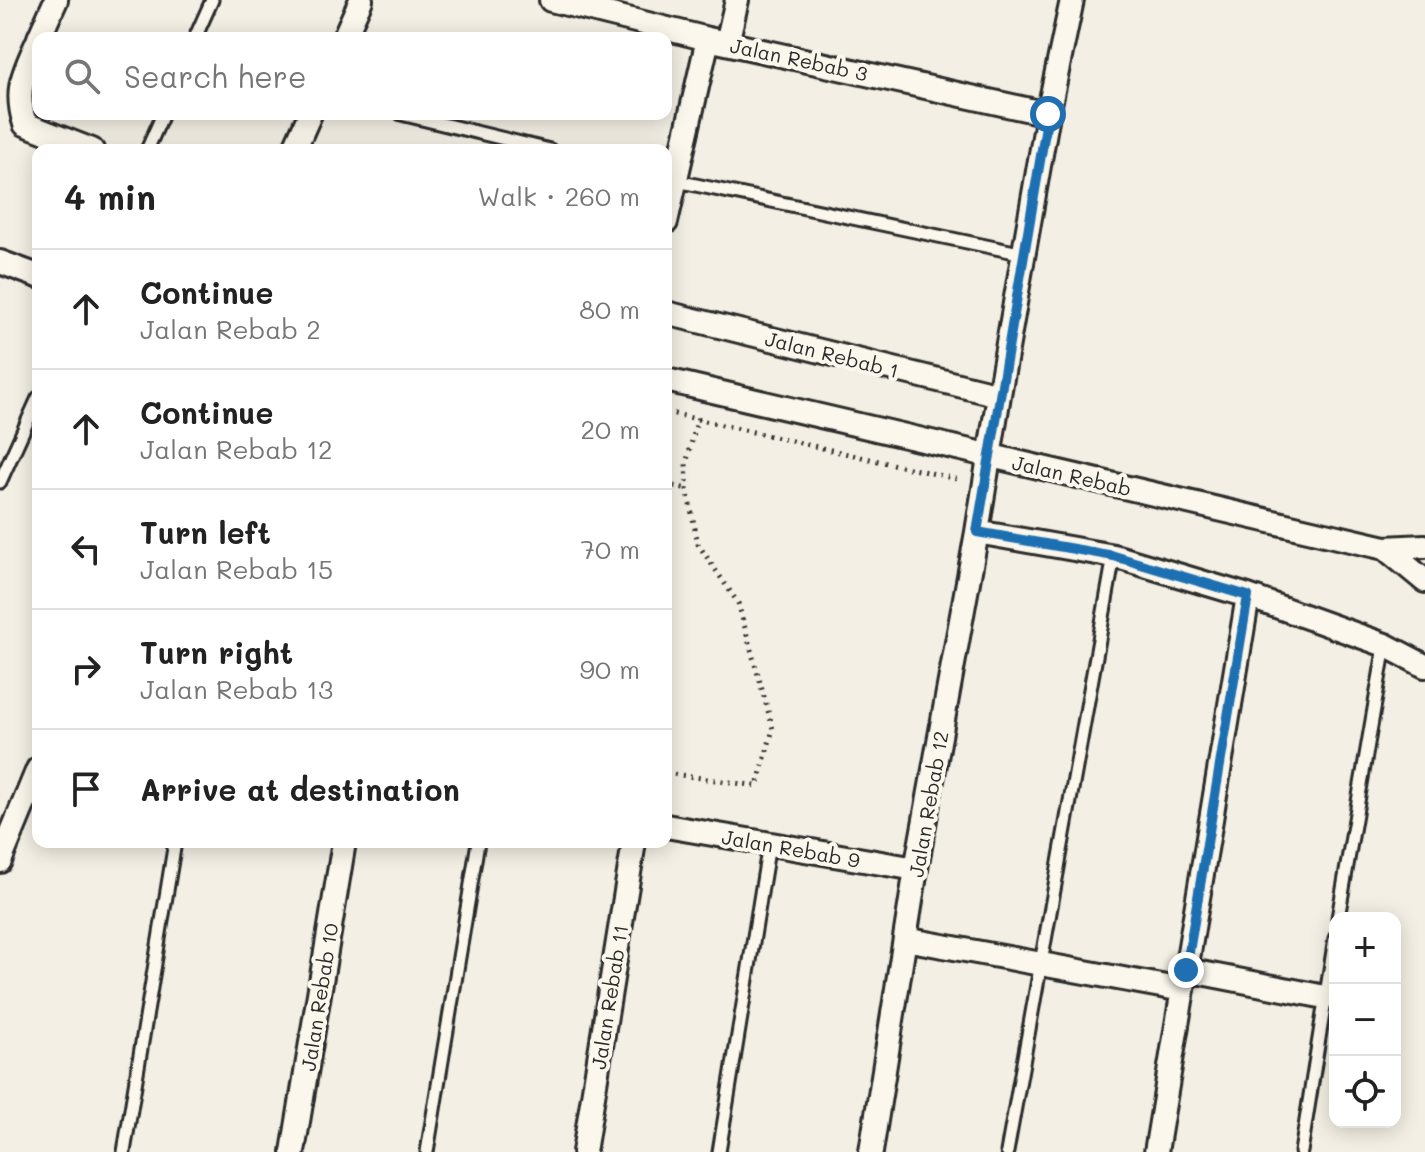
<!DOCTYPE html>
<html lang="en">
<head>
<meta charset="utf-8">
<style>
	:root { --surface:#fff; --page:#f6f6f6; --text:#222; --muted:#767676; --line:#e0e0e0 }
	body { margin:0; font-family:Mali,sans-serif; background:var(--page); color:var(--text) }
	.controls { position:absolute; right:24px; bottom:24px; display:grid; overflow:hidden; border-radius:16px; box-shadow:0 4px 20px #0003 }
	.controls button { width:72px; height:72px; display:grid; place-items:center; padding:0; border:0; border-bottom:2px solid var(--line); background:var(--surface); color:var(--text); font:40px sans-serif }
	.stop { position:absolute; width:24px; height:24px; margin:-18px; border:6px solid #1f6fb2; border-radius:50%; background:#fff }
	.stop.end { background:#1f6fb2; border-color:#fff; box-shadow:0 2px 8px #0008 }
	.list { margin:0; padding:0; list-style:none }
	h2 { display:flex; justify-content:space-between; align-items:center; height:104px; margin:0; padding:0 32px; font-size:34px }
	h2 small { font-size:26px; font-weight:400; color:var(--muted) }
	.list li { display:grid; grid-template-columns:52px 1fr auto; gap:24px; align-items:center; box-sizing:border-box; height:120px; padding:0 32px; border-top:2px solid var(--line) }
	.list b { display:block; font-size:30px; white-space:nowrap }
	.list p { margin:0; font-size:26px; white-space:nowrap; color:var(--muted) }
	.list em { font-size:26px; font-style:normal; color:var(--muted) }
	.icon { flex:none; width:44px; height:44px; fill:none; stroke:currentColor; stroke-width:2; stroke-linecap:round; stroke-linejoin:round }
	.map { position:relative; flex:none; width:1425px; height:1152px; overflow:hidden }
	.search { position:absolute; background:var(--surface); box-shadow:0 4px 20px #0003; left:32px; top:32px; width:640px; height:88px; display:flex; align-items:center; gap:20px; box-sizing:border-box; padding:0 28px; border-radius:16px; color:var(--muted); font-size:30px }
	.panel { position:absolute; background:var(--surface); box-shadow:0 4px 20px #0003; left:32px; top:144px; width:640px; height:704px; border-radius:16px }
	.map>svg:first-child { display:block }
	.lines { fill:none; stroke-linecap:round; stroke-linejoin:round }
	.service-casing { stroke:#2b2b2b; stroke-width:17 }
	.minor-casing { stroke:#2b2b2b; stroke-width:28 }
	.path { stroke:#2b2b2b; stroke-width:5; stroke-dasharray:2 6; stroke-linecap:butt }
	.service { stroke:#fbf7ec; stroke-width:11 }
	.minor { stroke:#fbf7ec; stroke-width:22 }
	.route { stroke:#1f6fb2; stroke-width:10 }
	.labels { text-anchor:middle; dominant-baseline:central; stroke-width:8; stroke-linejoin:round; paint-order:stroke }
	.street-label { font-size:20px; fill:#2b2b2b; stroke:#fbf7ec }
</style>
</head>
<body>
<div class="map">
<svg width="1425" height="1152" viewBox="0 0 1425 1152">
	<rect width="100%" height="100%" fill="#f3efe4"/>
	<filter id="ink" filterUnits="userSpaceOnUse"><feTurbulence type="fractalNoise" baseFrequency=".0125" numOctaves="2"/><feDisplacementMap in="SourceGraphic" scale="16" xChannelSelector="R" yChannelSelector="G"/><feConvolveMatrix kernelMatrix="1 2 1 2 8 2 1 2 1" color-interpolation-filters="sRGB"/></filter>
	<g filter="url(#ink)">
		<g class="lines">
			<defs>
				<path id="service" d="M195 38 212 0
					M401 114 550 150
					M147 150 163 114
					M672 180 1024 254
					M0 482 38 398
					M1338 918 1385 645
					M124 1152 175 842
					M427 1152 478 842
					M719 1152 769 844
					M1007 1152 1114 556
					M1301 1152 1335 938"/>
				<path id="minor" d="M551 0 708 39 1048 114
					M39 38 56 0
					M344 38 361 0
					M38 41C24 72 14 90 25 124L92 150
					M727 43 737 0
					M294 150 310 114
					M666 222 708 39
					M0 262 38 276
					M666 313 999 395
					M666 380 1385 548 1425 546
					M977 532 1114 556 1248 596 1385 645 1425 666
					M1385 548 1425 581
					M666 826 916 869
					M0 861 38 769
					M905 939 1183 990
					M1186 970 1325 997
					M293 1152 344 842
					M584 1152 634 842
					M871 1152 916 869 977 532 999 395 1048 114 1072 0
					M1156 1152 1248 596"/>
			</defs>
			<use href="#service" class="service-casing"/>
			<use href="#minor" class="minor-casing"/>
			<path class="path" d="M666 412 961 480
				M666 484 687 489
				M666 773 757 786 773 729 738 603 698 544 687 489 686 464 698 417"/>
			<use href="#service" class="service"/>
			<use href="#minor" class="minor"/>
		</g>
	</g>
	<g class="lines" filter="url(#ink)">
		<path class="route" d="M1048 114 977 532 1114 556 1248 596 1186 970"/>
	</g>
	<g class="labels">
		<g class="street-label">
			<text transform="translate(799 59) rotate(12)">Jalan Rebab 3</text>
			<text transform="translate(832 354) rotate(14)">Jalan Rebab 1</text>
			<text transform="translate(1072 475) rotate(13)">Jalan Rebab</text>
			<text transform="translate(928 804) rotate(-80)">Jalan Rebab 12</text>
			<text transform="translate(791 848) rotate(10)">Jalan Rebab 9</text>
			<text transform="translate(319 997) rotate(-81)">Jalan Rebab 10</text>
			<text transform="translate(609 997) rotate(-81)">Jalan Rebab 11</text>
		</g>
	</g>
</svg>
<div class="controls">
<button>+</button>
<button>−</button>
<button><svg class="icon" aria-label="locate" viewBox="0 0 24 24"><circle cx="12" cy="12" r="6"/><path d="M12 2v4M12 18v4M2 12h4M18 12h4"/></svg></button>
</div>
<div class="stop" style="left:1048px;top:114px"></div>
<div class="stop end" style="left:1186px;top:970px"></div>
<div class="search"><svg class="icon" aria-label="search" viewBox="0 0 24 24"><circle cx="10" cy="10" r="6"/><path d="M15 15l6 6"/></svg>Search here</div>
<section class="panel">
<h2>4 min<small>Walk · 260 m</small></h2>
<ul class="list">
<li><svg class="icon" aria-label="ahead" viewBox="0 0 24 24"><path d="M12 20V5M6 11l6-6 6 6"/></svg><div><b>Continue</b><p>Jalan Rebab 2</p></div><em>80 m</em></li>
<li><svg class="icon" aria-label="ahead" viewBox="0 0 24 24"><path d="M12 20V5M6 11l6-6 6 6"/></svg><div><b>Continue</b><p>Jalan Rebab 12</p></div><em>20 m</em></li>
<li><svg class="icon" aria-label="left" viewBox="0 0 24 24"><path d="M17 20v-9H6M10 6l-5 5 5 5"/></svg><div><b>Turn left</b><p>Jalan Rebab 15</p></div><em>70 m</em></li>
<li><svg class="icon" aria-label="right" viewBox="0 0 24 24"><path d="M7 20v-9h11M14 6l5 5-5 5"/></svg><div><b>Turn right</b><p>Jalan Rebab 13</p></div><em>90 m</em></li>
<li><svg class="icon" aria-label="arrive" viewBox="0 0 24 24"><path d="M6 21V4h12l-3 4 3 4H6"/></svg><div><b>Arrive at destination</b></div></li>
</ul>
</section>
</div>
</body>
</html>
